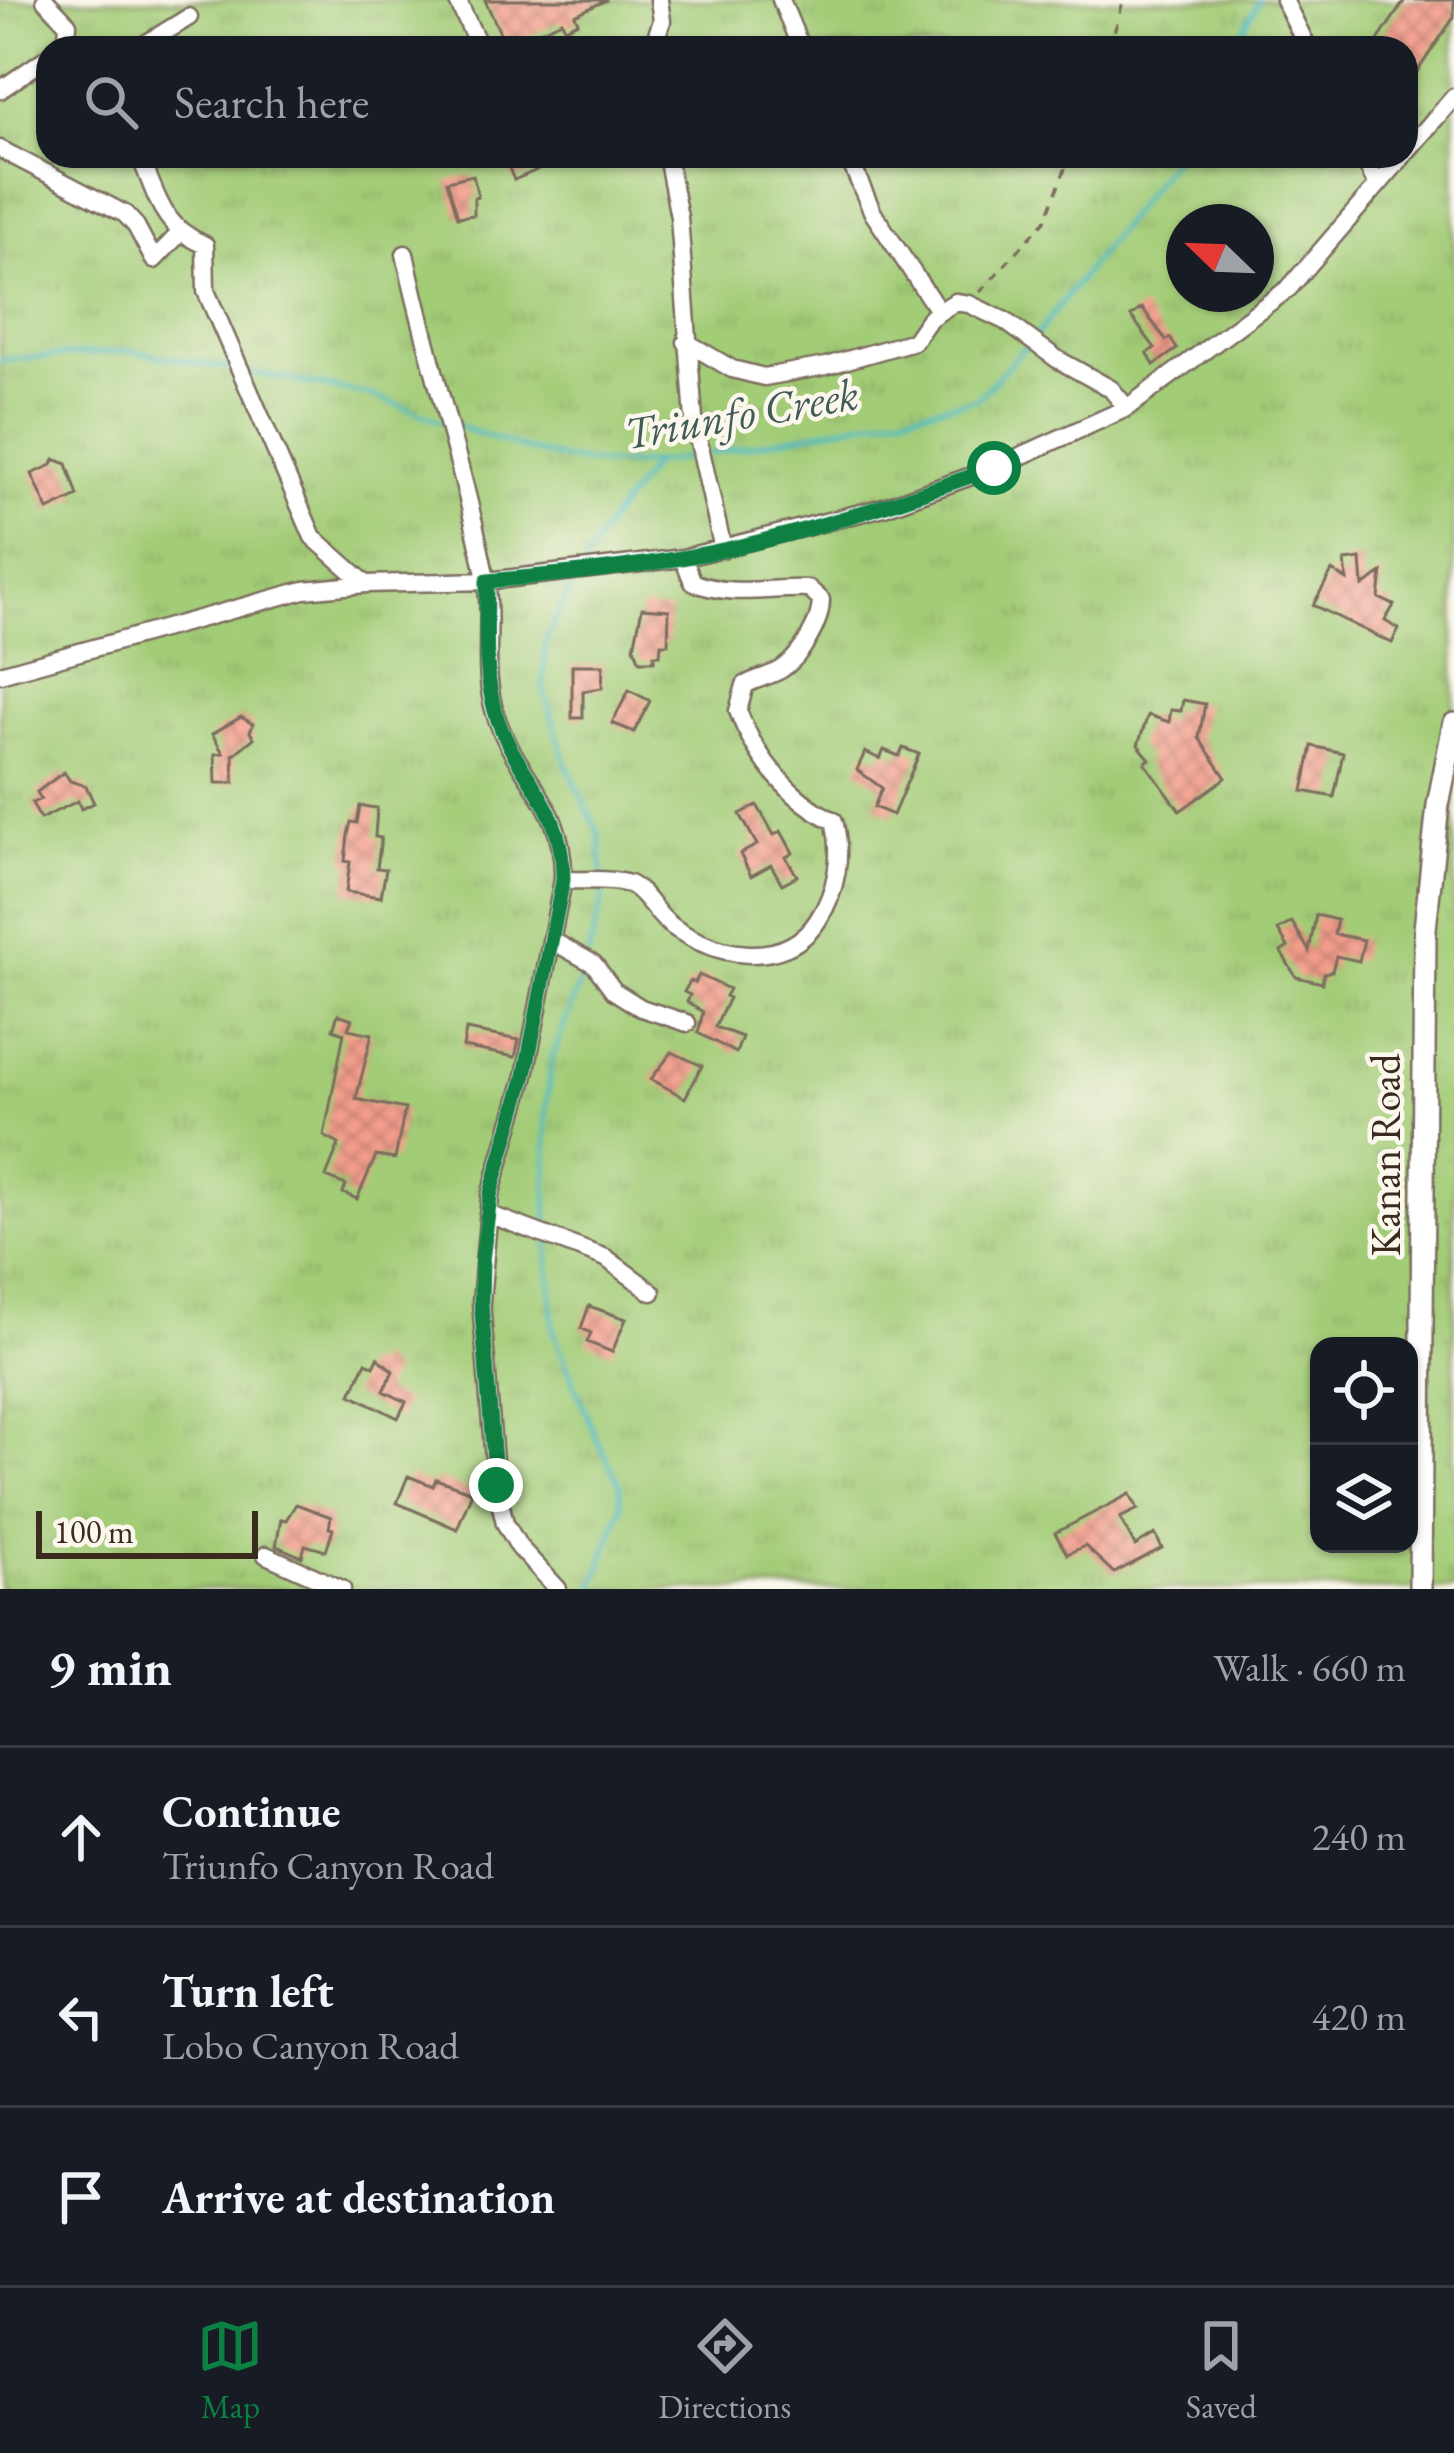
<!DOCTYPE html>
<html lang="en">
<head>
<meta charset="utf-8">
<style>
	:root { --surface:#171b24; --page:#242831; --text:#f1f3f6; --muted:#9ea1a6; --line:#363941; --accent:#0b8043 }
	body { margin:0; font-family:"EB Garamond",serif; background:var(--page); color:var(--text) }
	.controls { position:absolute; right:36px; bottom:36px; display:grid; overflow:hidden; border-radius:24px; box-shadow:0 3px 9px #0004 }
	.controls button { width:108px; height:108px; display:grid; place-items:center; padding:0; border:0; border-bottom:3px solid var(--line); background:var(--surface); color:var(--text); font:60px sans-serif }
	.compass { position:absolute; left:1166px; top:204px; width:108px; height:108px; border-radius:50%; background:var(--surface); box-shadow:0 3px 9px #0004; rotate:293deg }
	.scale { position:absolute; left:36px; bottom:30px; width:222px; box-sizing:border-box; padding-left:12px; border:6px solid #3b2a1e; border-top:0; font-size:33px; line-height:42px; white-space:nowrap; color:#3b2a1e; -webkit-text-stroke:9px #fbf7ec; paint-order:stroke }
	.stop { position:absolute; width:36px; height:36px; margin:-27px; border:9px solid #0b8043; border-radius:50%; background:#fff }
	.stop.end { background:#0b8043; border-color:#fff; box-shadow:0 3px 12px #0008 }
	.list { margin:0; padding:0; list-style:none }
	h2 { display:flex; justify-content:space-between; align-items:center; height:156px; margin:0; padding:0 48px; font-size:51px }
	h2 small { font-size:39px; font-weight:400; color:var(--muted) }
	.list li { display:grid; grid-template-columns:78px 1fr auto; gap:36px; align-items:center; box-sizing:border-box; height:180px; padding:0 48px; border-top:3px solid var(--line) }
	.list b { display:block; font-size:45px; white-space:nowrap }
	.list p { margin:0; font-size:39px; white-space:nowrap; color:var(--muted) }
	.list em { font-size:39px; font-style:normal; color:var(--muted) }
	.icon { flex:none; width:66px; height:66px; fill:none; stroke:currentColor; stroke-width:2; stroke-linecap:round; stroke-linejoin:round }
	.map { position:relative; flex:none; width:1454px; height:1589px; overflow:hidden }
	.search { position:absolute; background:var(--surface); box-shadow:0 3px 9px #0004; left:36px; right:36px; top:36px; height:132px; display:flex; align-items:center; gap:30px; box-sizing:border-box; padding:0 42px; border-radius:36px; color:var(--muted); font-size:45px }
	.sheet { height:696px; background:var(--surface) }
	nav { display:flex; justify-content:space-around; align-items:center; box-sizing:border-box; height:168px; border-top:3px solid var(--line); background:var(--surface); font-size:33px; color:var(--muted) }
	nav a { display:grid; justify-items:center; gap:6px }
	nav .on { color:var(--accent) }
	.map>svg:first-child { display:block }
	.grass { fill:url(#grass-tufts); stroke:#6f7b4a; stroke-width:3; fill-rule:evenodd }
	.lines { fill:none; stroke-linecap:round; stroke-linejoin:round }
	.stream { stroke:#4bbac1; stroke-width:4.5 }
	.building { fill:url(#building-cross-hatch) }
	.minor-casing { stroke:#7c6d5e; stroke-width:21 }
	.major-casing { stroke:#7c6d5e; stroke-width:26 }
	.path { stroke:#7c6d5e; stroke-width:3; stroke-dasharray:9 9; stroke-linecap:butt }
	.minor { stroke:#fff; stroke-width:16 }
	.major { stroke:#fff; stroke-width:21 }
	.route { stroke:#0b8043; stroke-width:15 }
	.labels { text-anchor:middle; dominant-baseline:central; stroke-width:9; stroke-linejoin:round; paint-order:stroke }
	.street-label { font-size:42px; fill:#3b2a1e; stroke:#fbf7ec }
	.water-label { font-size:45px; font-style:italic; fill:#415c57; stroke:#fbf7ec }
</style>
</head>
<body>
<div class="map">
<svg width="1454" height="1589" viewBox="0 0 1454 1589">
	<defs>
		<pattern id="grass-tufts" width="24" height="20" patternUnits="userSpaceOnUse" patternTransform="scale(3)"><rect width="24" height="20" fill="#a3cc77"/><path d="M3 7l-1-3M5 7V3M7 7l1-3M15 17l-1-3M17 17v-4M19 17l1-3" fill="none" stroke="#8daf66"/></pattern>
		<pattern id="building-cross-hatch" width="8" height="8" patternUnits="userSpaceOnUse" patternTransform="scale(3)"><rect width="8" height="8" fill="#f39d8c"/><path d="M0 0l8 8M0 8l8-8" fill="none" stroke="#c68072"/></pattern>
	</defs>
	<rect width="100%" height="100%" fill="#fbf7ec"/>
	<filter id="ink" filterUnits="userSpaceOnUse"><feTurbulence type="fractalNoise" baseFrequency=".00833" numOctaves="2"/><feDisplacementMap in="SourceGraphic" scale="24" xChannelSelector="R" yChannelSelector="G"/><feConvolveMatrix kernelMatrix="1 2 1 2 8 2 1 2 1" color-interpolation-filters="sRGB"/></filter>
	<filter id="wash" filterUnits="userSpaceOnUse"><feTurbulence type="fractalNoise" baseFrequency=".004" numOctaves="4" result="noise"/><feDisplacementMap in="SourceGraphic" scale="48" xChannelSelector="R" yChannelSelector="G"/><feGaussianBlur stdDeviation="2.7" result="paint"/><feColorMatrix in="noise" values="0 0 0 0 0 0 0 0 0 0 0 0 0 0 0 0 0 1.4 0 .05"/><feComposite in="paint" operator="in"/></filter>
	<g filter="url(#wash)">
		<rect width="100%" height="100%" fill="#f5ead4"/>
		<path class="grass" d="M0 0H1454V1589H0ZM48 48H1406V156H48ZM1184 222H1256V294H1184ZM1319 1346H1409V1544H1319Z"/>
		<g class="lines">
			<path class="stream" d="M1234 48 1259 0
				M1036 336 1175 156
				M0 360 133 351 232 369
				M249 372 370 395 441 421
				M452 424C544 457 599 477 698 456
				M709 454 977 399 1028 344
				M584 563 610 520 652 466
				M575 578 546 639 543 688 566 763 600 836 602 873
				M588 955 603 899V885
				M548 1230 546 1112 551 1061 586 966
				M548 1242 554 1332 596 1438 620 1484 621 1508 593 1589"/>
		</g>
		<g id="blocks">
			<path class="building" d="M485 0H607L575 15 578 22 565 28 562 21 506 46Z
				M1405 0H1454V17L1406 88V48H1373Z
				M504 156H569L514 180Z
				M473 175 478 197 474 198V215L458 217 447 181Z
				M1142 308 1166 340 1170 338 1177 349 1154 365 1147 353 1155 348 1131 316Z
				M54 459 67 464 78 496 48 510 32 474 52 465Z
				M1361 559 1363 586 1382 573 1379 598 1394 605 1385 621 1399 629 1392 643 1313 605 1332 571 1347 580 1345 561Z
				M642 608 669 610 668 644H661L660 655H654V661H640L634 647Z
				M572 665H603L602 688 583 691V718H572Z
				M629 690 650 701 634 732 612 723Z
				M1183 700 1205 704 1199 738 1226 778 1180 811 1145 763 1150 759 1138 745 1148 715 1169 722 1171 710 1181 711Z
				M241 717 253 724 250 732 254 738 233 755 234 783H216L215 754 223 753 212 734Z
				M1312 746 1343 753 1334 797 1303 791Z
				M903 748 919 754 893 815 874 807 882 788 857 770 865 752 880 759 884 750 899 756Z
				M64 772 70 781 86 786 94 803 81 809 78 801 40 819 32 803 41 799 37 792Z
				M757 805 774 835 781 831 793 853 786 857 797 876 782 884 771 865 751 876 740 854 757 845 740 814Z
				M360 806 377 808 375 837 381 838 377 868 386 869 381 897 346 892 350 862 345 861 348 835 351 822 357 823Z
				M1316 915 1337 920 1334 934 1364 940 1359 961 1336 956 1332 971 1324 973 1322 983 1296 977 1281 952 1288 947 1278 930 1292 922 1309 951Z
				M699 975 729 989 725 996 729 998 715 1027 742 1037 736 1053 698 1033 703 1012 687 1002 690 995 684 992 690 981 695 983Z
				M338 1014 352 1019 348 1029 372 1034 356 1099 405 1109 395 1159 376 1156 357 1199 343 1193 346 1185 326 1177 339 1144 324 1136 344 1033 333 1029Z
				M466 1030 519 1040 515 1057 463 1047Z
				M672 1052 702 1066 685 1098 651 1079Z
				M589 1306 626 1319 612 1352 587 1342 591 1333 581 1328Z
				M378 1358 393 1371 384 1391 406 1402 398 1418 351 1394 366 1362 374 1366Z
				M408 1476 433 1486 436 1479 472 1492 457 1529 397 1503Z
				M1130 1494 1138 1509 1120 1518 1135 1546 1155 1534 1162 1548 1114 1573 1085 1546 1067 1554 1055 1533Z
				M296 1504 331 1517 329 1528 333 1529 326 1551 305 1545 302 1557 276 1546 281 1519 286 1520Z"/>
		</g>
	</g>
	<g filter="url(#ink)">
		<use href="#blocks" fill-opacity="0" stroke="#7c6d5e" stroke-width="3"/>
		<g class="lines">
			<defs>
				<path id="minor" d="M45 0 68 24 67 36 60 48
					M457 0 480 48
					M781 0 801 48
					M1284 0 1308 48
					M139 48 189 17
					M652 48 662 21 659 0
					M0 90 48 57
					M0 149 125 214 136 226 154 260 179 234
					M1406 152 1454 97
					M140 156C158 198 161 226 205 245L206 291 313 537 366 584
					M667 156 679 217 694 420 723 549
					M848 156 873 213 939 312
					M1363 156 1377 185
					M405 254C428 362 464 467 485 575 494 621 481 668 495 713 516 780 565 800 563 880L525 1075 490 1196 481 1302 496 1485 505 1523 519 1547 558 1589
					M686 342 732 369 764 377 826 366 914 341 930 318 955 302 969 304 1005 321 1057 359 1111 389 1127 408
					M0 674 304 590 366 584 487 581 683 558 884 507 994 468 1127 408 1289 288 1403 156
					M563 880C584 881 610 878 629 884 644 890 655 913 668 923 710 956 784 973 818 920 837 891 843 854 834 821 789 799 756 758 738 711L745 685C757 678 771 676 782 669 801 656 821 623 821 600L809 589C771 587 730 598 693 582L683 558
					M551 940 594 964 614 991 641 1008 687 1023
					M488 1214 606 1258 652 1292
					M266 1555 342 1589"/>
				<path id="major" d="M1420 1589 1425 929 1438 805 1454 724"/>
			</defs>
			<use href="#minor" class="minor-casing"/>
			<use href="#major" class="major-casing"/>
			<path class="path" d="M1109 48 1124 0
				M980 292 1045 221 1070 156"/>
			<use href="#minor" class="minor"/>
			<use href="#major" class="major"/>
		</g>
	</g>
	<g class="lines" filter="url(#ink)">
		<path class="route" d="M496 1485 481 1302 482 1260 490 1196 525 1075 563 880C564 799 515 779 495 711 483 670 487 624 487 581 552 575 616 570 681 558 787 540 892 504 994 468"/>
	</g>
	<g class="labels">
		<g class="street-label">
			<text transform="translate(1385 1155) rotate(-90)">Kanan Road</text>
		</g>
		<g class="water-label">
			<text transform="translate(741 413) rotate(-10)">Triunfo Creek</text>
		</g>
	</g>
</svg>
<div class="controls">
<button><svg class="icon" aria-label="locate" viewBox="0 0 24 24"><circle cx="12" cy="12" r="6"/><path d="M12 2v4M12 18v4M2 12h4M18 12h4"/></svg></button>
<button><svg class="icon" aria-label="layers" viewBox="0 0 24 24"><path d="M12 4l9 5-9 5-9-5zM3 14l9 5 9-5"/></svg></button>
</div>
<svg class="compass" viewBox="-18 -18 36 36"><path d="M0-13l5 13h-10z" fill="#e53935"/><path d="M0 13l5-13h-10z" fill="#9ea1a6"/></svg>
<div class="scale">100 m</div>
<div class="stop" style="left:994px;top:468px"></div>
<div class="stop end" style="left:496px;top:1485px"></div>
<div class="search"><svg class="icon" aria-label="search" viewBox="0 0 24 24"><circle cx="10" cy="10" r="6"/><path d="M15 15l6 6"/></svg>Search here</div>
</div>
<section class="sheet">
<h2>9 min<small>Walk · 660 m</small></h2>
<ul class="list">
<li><svg class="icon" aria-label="ahead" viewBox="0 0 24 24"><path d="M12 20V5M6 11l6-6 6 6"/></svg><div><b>Continue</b><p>Triunfo Canyon Road</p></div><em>240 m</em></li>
<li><svg class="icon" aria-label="left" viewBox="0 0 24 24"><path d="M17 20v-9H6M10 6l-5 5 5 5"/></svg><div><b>Turn left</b><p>Lobo Canyon Road</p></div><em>420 m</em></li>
<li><svg class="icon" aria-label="arrive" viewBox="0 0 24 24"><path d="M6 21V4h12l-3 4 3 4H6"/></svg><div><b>Arrive at destination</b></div></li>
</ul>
</section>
<nav>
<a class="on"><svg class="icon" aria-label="map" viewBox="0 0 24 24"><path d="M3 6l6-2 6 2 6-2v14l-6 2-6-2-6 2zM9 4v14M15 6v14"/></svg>Map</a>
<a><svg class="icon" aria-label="directions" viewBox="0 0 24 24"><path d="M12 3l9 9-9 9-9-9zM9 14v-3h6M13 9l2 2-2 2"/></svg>Directions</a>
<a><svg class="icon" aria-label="saved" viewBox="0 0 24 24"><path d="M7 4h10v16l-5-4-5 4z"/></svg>Saved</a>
</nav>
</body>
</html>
